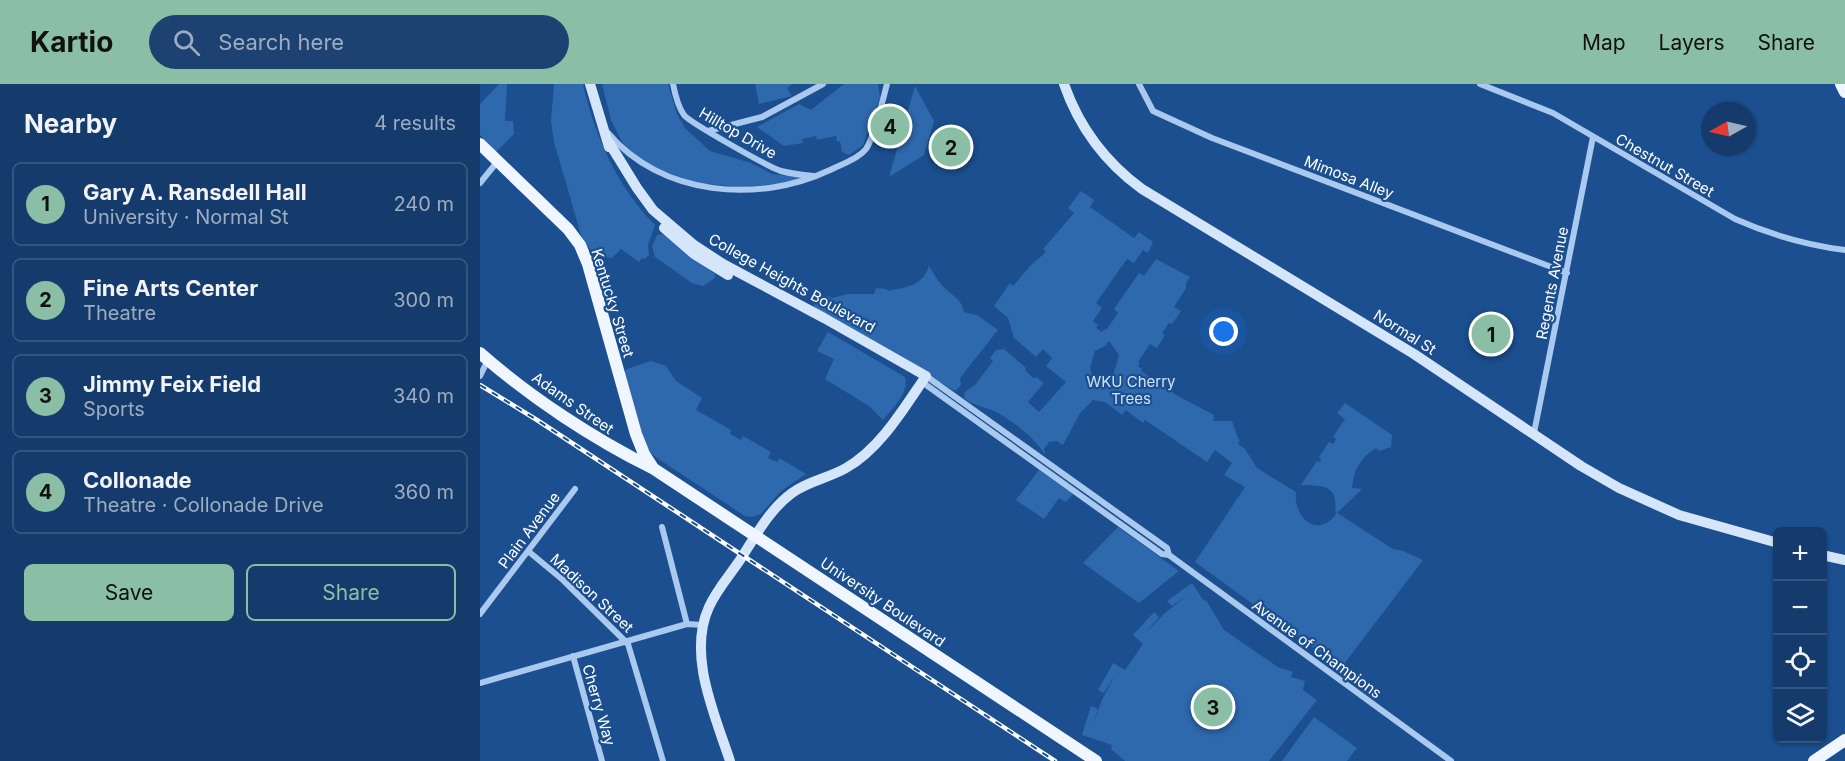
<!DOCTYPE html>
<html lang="en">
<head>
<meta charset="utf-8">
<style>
	:root { --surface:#143b6b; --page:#1d4271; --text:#f1f3f6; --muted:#9dadc1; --line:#33557e; --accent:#8abfa5 }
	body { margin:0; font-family:Inter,sans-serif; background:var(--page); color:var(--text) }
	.controls { position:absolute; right:18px; bottom:18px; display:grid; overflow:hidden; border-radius:9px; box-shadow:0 2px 4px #0004 }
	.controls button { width:54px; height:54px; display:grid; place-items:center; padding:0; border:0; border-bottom:2px solid var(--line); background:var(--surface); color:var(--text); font:30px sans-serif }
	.compass { position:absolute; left:1221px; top:18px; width:54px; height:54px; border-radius:50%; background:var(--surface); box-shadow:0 2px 4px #0004; rotate:262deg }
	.you { position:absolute; left:744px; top:248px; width:21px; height:21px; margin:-15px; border:4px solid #fff; border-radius:50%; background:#1a73e8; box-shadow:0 0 0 9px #1a73e833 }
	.badge { display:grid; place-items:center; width:39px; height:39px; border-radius:50%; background:var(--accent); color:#111; font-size:20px; font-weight:700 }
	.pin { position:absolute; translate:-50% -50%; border:3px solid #fff; box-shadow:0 2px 6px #0006 }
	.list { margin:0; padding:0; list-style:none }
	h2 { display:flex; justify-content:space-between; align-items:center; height:78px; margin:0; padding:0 24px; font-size:26px }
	h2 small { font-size:20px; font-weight:400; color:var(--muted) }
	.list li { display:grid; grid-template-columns:39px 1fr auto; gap:18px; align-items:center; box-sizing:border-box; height:84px; margin:0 12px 12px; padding:0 12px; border:2px solid var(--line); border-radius:9px }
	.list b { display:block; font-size:22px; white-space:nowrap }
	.list p { margin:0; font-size:20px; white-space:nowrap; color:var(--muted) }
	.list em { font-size:20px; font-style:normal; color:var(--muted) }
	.actions { display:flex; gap:12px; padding:18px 24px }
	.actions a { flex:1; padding:14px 0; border:2px solid var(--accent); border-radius:9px; text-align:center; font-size:21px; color:var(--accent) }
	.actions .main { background:var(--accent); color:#111 }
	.icon { flex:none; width:33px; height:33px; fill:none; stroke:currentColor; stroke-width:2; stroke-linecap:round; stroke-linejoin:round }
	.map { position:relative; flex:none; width:1365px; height:677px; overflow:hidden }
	header { display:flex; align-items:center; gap:36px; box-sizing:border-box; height:84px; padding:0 30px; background:var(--accent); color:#111 }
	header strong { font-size:28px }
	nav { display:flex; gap:33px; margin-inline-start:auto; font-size:21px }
	.search { width:420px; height:54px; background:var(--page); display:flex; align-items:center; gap:15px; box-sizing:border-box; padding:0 21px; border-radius:33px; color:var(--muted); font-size:22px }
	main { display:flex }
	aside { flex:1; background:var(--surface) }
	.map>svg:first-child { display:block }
	.green { fill:#2e69ad; fill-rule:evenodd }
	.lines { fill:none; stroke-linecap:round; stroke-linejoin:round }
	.street { stroke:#a9c9ee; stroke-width:6 }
	.secondary { stroke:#d6e6fa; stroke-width:10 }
	.primary { stroke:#f0f6ff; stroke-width:12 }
	.rail-casing { stroke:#fff; stroke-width:4.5 }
	.rail { stroke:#1b4f8f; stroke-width:2; stroke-dasharray:7; stroke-linecap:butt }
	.labels { text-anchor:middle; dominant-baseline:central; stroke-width:4.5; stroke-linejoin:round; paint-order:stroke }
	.street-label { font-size:15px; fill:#fff; stroke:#1b4f8f }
	.park-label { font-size:15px; fill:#cfe3fa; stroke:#1b4f8f }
</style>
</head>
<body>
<header>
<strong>Kartio</strong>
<div class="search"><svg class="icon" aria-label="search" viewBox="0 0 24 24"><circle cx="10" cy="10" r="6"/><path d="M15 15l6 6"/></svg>Search here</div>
<nav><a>Map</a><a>Layers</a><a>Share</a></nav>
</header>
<main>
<aside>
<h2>Nearby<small>4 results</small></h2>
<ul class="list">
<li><span class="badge">1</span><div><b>Gary A. Ransdell Hall</b><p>University · Normal St</p></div><em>240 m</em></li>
<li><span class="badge">2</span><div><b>Fine Arts Center</b><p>Theatre</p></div><em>300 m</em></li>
<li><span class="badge">3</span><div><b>Jimmy Feix Field</b><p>Sports</p></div><em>340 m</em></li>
<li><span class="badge">4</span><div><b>Collonade</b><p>Theatre · Collonade Drive</p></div><em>360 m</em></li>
</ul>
<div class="actions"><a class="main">Save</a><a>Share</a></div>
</aside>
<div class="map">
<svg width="1365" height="677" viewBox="0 0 1365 677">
	<rect width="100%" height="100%" fill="#1b4f8f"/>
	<path class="green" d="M19 0H27L25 37H33L34 50 16 68 0 51V20Z
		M74 0H103C114 51 138 104 175 141L168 161 169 171 165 175 162 174 159 178 141 165 132 174C116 173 107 165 101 151L74 58 71 36Z
		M122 0H188L197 30 205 44 230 67 271 79 292 90 327 94 297 100 261 103 215 99 161 78 142 58 131 36Z
		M275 0H312L307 4 312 12 279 20Z
		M364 0H398L400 13 383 61 369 71 362 68 360 57 357 58 356 52 337 56 336 52 322 55 323 59 304 62 277 43 319 20 331 26Z
		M435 2 454 37 444 71 409 93Z
		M601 107 614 116 610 123 654 154 659 148 673 158 668 169 663 166 654 179 647 175 616 219 622 224 613 237 618 241 616 244 622 248 624 245 626 246 638 229 634 225 659 189 664 192 676 175 710 193 706 199V204L694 223 701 227 692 240 689 239 682 249 685 251 677 264 670 260 658 278 660 279 658 282 662 285 661 287 698 312 734 331 733 337H752L758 354 760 356 758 360 765 365 777 384 816 408C813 434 838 455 856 430 855 424 856 420 855 415 852 399 833 402 821 401L837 377 840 378 841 375 839 373 849 358 853 360 856 355 853 353 865 335 857 329 865 319 912 351 911 363 899 367 896 364C881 373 873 386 872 404L882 405 857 429 913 465 923 467 943 476 861 584 715 478 765 403 744 391 752 379 735 366 727 378 665 336 663 339 646 326 642 331 625 318 613 316 600 329 583 361 577 357 569 358 564 365 565 371C556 355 531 335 514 327 504 323 493 321 484 314L485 308 495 301 513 277 510 274 516 266 524 265 546 284 545 286 554 295 556 293 564 299 548 318 559 328 586 298 566 282 572 274 563 265 556 273 534 254 528 234 514 222 530 199 533 202 551 181 566 168 563 165 594 129 588 124ZM629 257 639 271 633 292 625 296 613 293 610 284 615 267 625 262Z
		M182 150 235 190V194L223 202 212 199 175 173 172 162 177 151Z
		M449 182C453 188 456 194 460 199 470 211 482 214 484 228L497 231 518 246 480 294 481 301 475 307 335 226 334 221 337 216 348 212 352 214 368 210H394L396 204 406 205 408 207C426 203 443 202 449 182Z
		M348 248 425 293C430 308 412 325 403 336L389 322 345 295 354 275 337 267Z
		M171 277 186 282 196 297 222 314 216 326 251 346 250 350 261 356 263 352 291 368 288 374 297 378 299 374 326 390 301 407 281 430 272 433 265 432 177 374 171 369 166 361 143 289 147 285Z
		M559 386 593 410 586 418 579 414 564 435 536 416Z
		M638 443 699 487 659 519 603 479Z
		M712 499 724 517 726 516 744 546 798 583 813 588 811 593 825 597 823 606 837 616 789 677H645L631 665 632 661 602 651 611 622 618 625 611 645 622 616 635 591 624 609 618 606 633 579 645 586 663 560 653 551 674 528 679 533 665 549 685 529 709 510 692 522 687 517Z
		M834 633 877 664 867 677H802Z"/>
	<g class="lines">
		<path class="street" d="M193 0C195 10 198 23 204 31 209 38 290 84 301 87 312 90 323 91 333 92
			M659 0 673 27 732 54 1087 189
			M1000 0 1073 29 1255 135C1291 151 1326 161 1365 166
			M228 47 282 33 343 0
			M128 49C181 112 278 120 350 86 362 80 378 75 386 65 394 54 403 15 407 0
			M0 99 17 78
			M0 292 8 276
			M446 292 687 464 689 471
			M442 298 682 470 689 471 971 677
			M1054 349 1113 53
			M182 443 207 540
			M48 467 83 496 148 560 183 677
			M0 530 95 405
			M93 572 122 677
			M0 599 207 540 223 541"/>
		<path class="secondary" d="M110 0 129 63
			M584 0C599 43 625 78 662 105L934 270 1101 382 1139 404 1199 431 1298 459
			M128 57 157 104 173 126 214 161 243 180 344 234 446 292C424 324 400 365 366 384 349 394 328 397 312 409 290 425 276 451 262 473 251 490 237 505 229 523 207 571 235 631 250 677
			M184 144 214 170 248 191
			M1342 471 1365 476"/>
		<path class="primary" d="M1361 0 1365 8
			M0 60 88 145 100 161 108 180 156 350 164 370 173 384
			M0 269C51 314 114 355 174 385L616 677
			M1334 677 1365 656"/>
		<defs>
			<path id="rail" d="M0 301 57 336 575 677"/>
		</defs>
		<use href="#rail" class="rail-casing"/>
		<use href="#rail" class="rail"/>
	</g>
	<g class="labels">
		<g class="street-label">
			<text transform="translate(258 49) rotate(30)">Hilltop Drive</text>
			<text transform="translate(1185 81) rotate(30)">Chestnut Street</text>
			<text transform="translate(869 93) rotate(21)">Mimosa Alley</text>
			<text transform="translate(312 199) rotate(29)">College Heights Boulevard</text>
			<text transform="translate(1072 199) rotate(-79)">Regents Avenue</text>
			<text transform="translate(133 219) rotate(73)">Kentucky Street</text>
			<text transform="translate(925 248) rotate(32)">Normal St</text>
			<text transform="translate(93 319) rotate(35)">Adams Street</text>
			<text transform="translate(49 446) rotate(-53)">Plain Avenue</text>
			<text transform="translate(112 509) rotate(43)">Madison Street</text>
			<text transform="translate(403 518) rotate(34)">University Boulevard</text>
			<text transform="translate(837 565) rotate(36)">Avenue of Champions</text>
			<text transform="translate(119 621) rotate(74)">Cherry Way</text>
		</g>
		<g class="park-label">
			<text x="651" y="297">WKU Cherry<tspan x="651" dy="17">Trees</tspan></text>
		</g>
	</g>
</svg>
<div class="controls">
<button>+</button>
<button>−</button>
<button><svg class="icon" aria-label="locate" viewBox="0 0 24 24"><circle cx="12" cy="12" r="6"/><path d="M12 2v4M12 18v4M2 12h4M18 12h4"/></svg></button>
<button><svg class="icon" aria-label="layers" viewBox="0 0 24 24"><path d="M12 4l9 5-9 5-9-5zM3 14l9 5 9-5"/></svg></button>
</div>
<svg class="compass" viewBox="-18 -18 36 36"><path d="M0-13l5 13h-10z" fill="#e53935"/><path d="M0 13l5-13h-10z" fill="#9dadc1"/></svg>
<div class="you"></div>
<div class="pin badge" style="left:1011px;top:250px">1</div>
<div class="pin badge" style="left:471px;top:63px">2</div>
<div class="pin badge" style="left:733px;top:623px">3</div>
<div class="pin badge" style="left:410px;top:42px">4</div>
</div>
</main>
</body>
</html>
